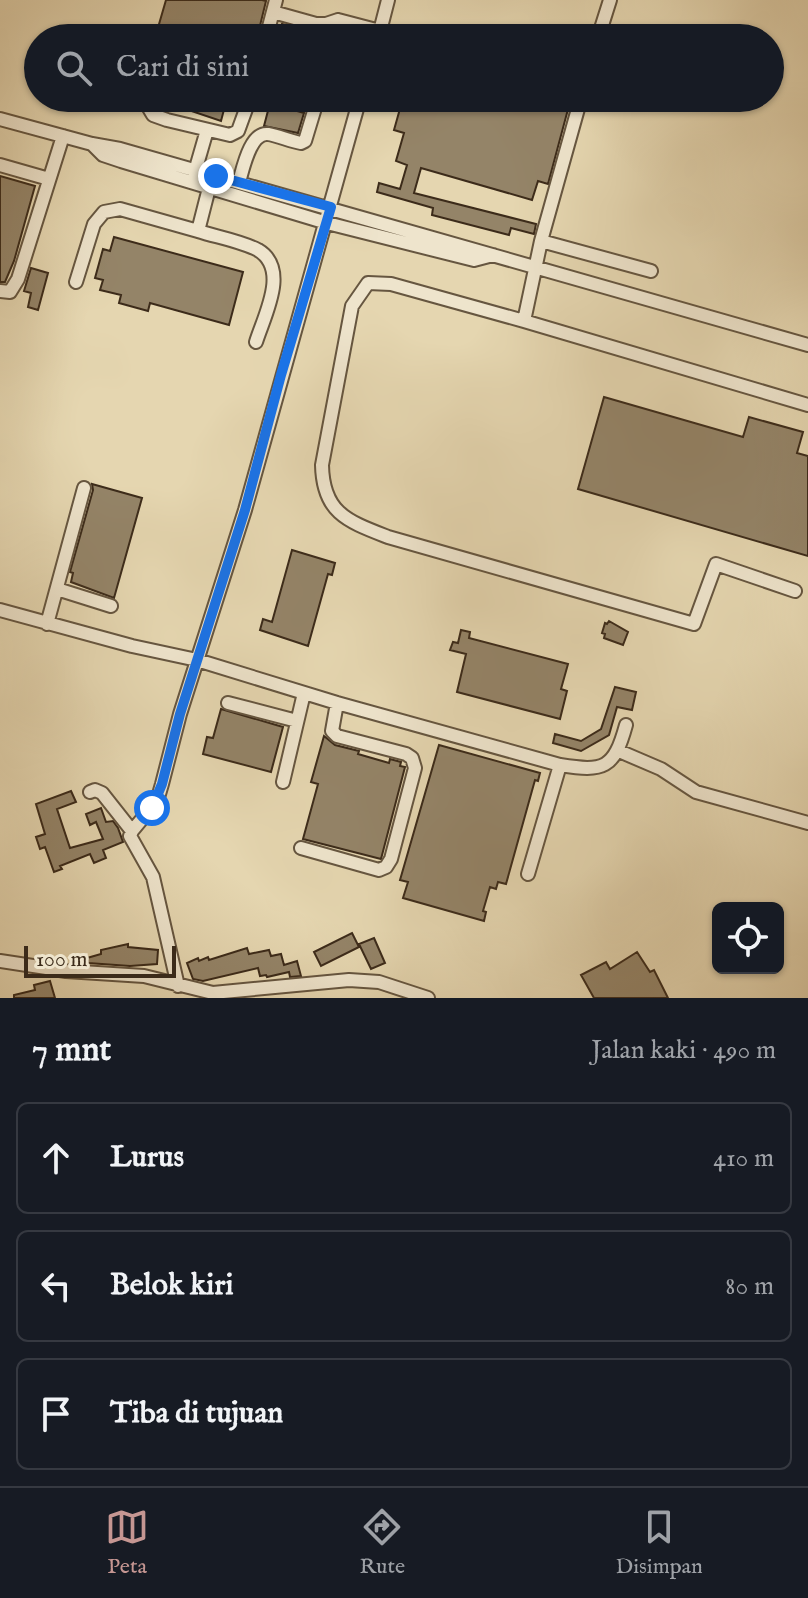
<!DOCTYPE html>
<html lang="id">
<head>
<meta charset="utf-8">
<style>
	:root { --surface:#171b24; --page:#20242c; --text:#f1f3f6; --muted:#9ea1a6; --line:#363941; --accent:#c59692 }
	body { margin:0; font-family:"IM FELL English",serif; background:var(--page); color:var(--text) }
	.controls { position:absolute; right:24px; bottom:24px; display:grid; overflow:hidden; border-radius:12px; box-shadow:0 2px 6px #0004 }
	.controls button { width:72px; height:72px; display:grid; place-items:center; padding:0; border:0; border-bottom:2px solid var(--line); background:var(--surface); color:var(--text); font:40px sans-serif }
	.scale { position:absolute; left:24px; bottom:20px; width:152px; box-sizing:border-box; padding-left:8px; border:4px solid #3c2b1a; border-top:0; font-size:22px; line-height:28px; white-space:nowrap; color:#3c2b1a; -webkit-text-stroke:6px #eee4cc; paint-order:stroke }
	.stop { position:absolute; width:24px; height:24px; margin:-18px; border:6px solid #1a73e8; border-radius:50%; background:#fff }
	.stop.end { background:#1a73e8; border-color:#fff; box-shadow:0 2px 8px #0008 }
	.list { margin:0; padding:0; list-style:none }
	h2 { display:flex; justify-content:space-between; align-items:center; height:104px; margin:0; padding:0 32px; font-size:34px }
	h2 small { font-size:26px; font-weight:400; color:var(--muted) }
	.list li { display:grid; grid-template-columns:52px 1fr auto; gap:24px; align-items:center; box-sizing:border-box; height:112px; margin:0 16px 16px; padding:0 16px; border:2px solid var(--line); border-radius:12px }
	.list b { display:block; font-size:30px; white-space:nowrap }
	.list em { font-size:26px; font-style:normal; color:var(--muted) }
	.icon { flex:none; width:44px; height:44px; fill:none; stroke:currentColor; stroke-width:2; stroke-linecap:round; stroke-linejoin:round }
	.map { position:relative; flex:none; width:808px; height:998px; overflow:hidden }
	.search { position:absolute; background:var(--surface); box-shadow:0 2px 6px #0004; left:24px; right:24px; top:24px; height:88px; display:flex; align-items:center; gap:20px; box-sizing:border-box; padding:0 28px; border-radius:44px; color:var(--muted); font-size:30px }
	.sheet { height:488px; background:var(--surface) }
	nav { display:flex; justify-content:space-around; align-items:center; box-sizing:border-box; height:112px; border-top:2px solid var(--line); background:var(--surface); font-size:22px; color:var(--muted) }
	nav a { display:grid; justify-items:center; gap:4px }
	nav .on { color:var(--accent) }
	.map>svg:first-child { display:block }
	.building { fill:#948468; stroke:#3c2b1a; stroke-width:2 }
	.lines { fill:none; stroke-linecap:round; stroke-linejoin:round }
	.minor-casing { stroke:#665640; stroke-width:16 }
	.minor { stroke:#eee4cc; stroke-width:12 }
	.route { stroke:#1a73e8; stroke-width:10 }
</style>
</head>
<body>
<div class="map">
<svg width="808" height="998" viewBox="0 0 808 998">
	<rect width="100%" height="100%" fill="#e5d6b0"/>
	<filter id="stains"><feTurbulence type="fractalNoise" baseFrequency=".0025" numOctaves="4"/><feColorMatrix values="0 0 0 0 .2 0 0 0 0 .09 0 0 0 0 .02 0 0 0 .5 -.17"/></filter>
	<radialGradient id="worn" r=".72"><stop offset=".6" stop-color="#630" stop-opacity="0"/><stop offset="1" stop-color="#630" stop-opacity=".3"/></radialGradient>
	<path class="building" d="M166 0H262L266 1 257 38 246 35 245 38H155Z
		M282 24 314 33H325L324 38H283L286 29 281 28Z
		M153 98H227L221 121Z
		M403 98H571L548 184 538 181 532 200 421 168 414 193 536 224 534 234 511 228 509 235 432 215 433 208 377 192 379 183 400 189 407 165 396 161 404 133 394 130Z
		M270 103 304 113 298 133 264 126Z
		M0 176 35 186 14 261 5 282H0Z
		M114 237 243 272 229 325 150 303 148 311 119 303 121 295 100 290 103 280 95 278 103 249 110 251Z
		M31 268 48 273 38 310 28 307 31 293 24 291Z
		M604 397 743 437 749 417 803 432 797 453 808 456V556L578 489Z
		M92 484 142 498 114 598 71 582 73 573 70 572 93 490Z
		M292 550 335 563 332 575 328 574 308 646 260 630 263 619 272 622Z
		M609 621 628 632 623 645 604 638 605 634 602 633 605 623 607 624Z
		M461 630 470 632 469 638 568 664 561 689 567 691 560 719 457 692 466 654 450 650 453 642 458 643Z
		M615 687 636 692 632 710 617 707 609 735 581 751 553 743 555 734 581 741 601 729Z
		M221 709 283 727 271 772 203 754 207 737 213 738Z
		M324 736 335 745 359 751 358 754 389 763 390 759 401 762 400 766 405 767 381 859 303 839 318 784 311 782Z
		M439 745 540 773 538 781 535 780 506 884 498 882 496 889 490 887 483 911 486 912 484 921 403 898 408 882 400 880Z
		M71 791 76 802 57 809 70 848 103 839 96 822 90 825 86 814 101 808 106 822 113 821 118 828 123 842 103 850 106 858 94 863 90 854 60 866 62 869 54 872 45 847 40 849 36 837 45 834 36 804Z
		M352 933 359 947 321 966 314 952Z
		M374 938 385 963 371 969 359 944Z
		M128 944V947L158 950 157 964 130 966 88 963 87 958 101 954V950Z
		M247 948 249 954 269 950 271 956 281 954 284 965 297 961 301 976 290 977 289 972 267 977 266 975 260 976 258 968 203 981 193 979 187 963 198 958 199 961 208 957 209 960Z
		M637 952 650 972 654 970 668 998H594L581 975 606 962 610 969Z
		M50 981 55 998H14V995L35 990 34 985Z"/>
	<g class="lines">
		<defs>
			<path id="minor" d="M273 12 316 24H326L338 20 380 31
				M379 35 388 0
				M266 38 276 0
				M333 38 338 20
				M598 38 610 0
				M147 105 153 115 167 120 230 135 238 131 250 98
				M0 119 92 144 120 149 808 345
				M92 144 103 155 121 161 327 223 474 260 493 255
				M0 165 49 179
				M194 175 207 130
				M239 182C243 169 250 132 268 134 279 136 290 141 301 143L305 141 318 98
				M198 231C217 237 241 241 258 250 290 269 264 316 256 342
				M541 241 651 271
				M76 282 94 224 104 212 120 209 198 231 209 188
				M0 291 10 292 18 279 63 136
				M524 321 541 241 581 98
				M57 589 111 606
				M795 591 716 564 694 624 388 537C347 521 323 513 322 465L352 306 368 283 391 284 524 321 808 405
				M0 610 132 646 197 660 337 703 560 765C604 772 614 769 626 725
				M47 624 84 488
				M228 703 297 721
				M619 751 661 769 696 792 808 823
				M283 782 304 693
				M90 792 95 790 102 793 132 831
				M301 848 379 870 386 867 391 859 415 768 412 758 406 754 337 736 332 731 337 703
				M528 874 560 765
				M0 961 66 971 144 976 213 993 349 980 379 982 428 998
				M178 986 153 877 130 836 132 831 157 801 162 784 180 714 245 510 360 98"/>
		</defs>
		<use href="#minor" class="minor-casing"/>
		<use href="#minor" class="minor"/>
	</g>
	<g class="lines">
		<path class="route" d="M152 808 162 784 180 714 245 510 281 375 331 207 216 176"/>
	</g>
	<rect width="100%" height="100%" filter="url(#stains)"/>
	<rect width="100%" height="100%" fill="url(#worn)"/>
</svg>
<div class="controls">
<button><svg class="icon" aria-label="locate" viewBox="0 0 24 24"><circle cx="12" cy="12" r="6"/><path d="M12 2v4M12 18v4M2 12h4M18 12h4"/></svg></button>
</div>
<div class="scale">100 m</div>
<div class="stop" style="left:152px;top:808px"></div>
<div class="stop end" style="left:216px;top:176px"></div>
<div class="search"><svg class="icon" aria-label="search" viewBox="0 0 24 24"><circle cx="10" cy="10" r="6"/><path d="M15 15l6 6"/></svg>Cari di sini</div>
</div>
<section class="sheet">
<h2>7 mnt<small>Jalan kaki · 490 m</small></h2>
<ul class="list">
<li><svg class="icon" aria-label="ahead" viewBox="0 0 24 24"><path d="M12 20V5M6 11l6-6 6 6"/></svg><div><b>Lurus</b></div><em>410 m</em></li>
<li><svg class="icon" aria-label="left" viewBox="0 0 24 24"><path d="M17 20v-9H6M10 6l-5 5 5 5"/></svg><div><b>Belok kiri</b></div><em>80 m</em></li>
<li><svg class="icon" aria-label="arrive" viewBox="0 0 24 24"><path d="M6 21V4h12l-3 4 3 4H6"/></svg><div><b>Tiba di tujuan</b></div></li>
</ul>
</section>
<nav>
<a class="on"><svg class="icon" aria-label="map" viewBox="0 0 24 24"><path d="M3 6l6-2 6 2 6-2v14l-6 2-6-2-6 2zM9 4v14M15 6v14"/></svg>Peta</a>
<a><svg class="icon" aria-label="directions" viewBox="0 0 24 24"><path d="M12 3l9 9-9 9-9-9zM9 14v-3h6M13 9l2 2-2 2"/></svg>Rute</a>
<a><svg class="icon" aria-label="saved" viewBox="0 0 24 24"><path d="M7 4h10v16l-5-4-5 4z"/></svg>Disimpan</a>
</nav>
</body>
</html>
